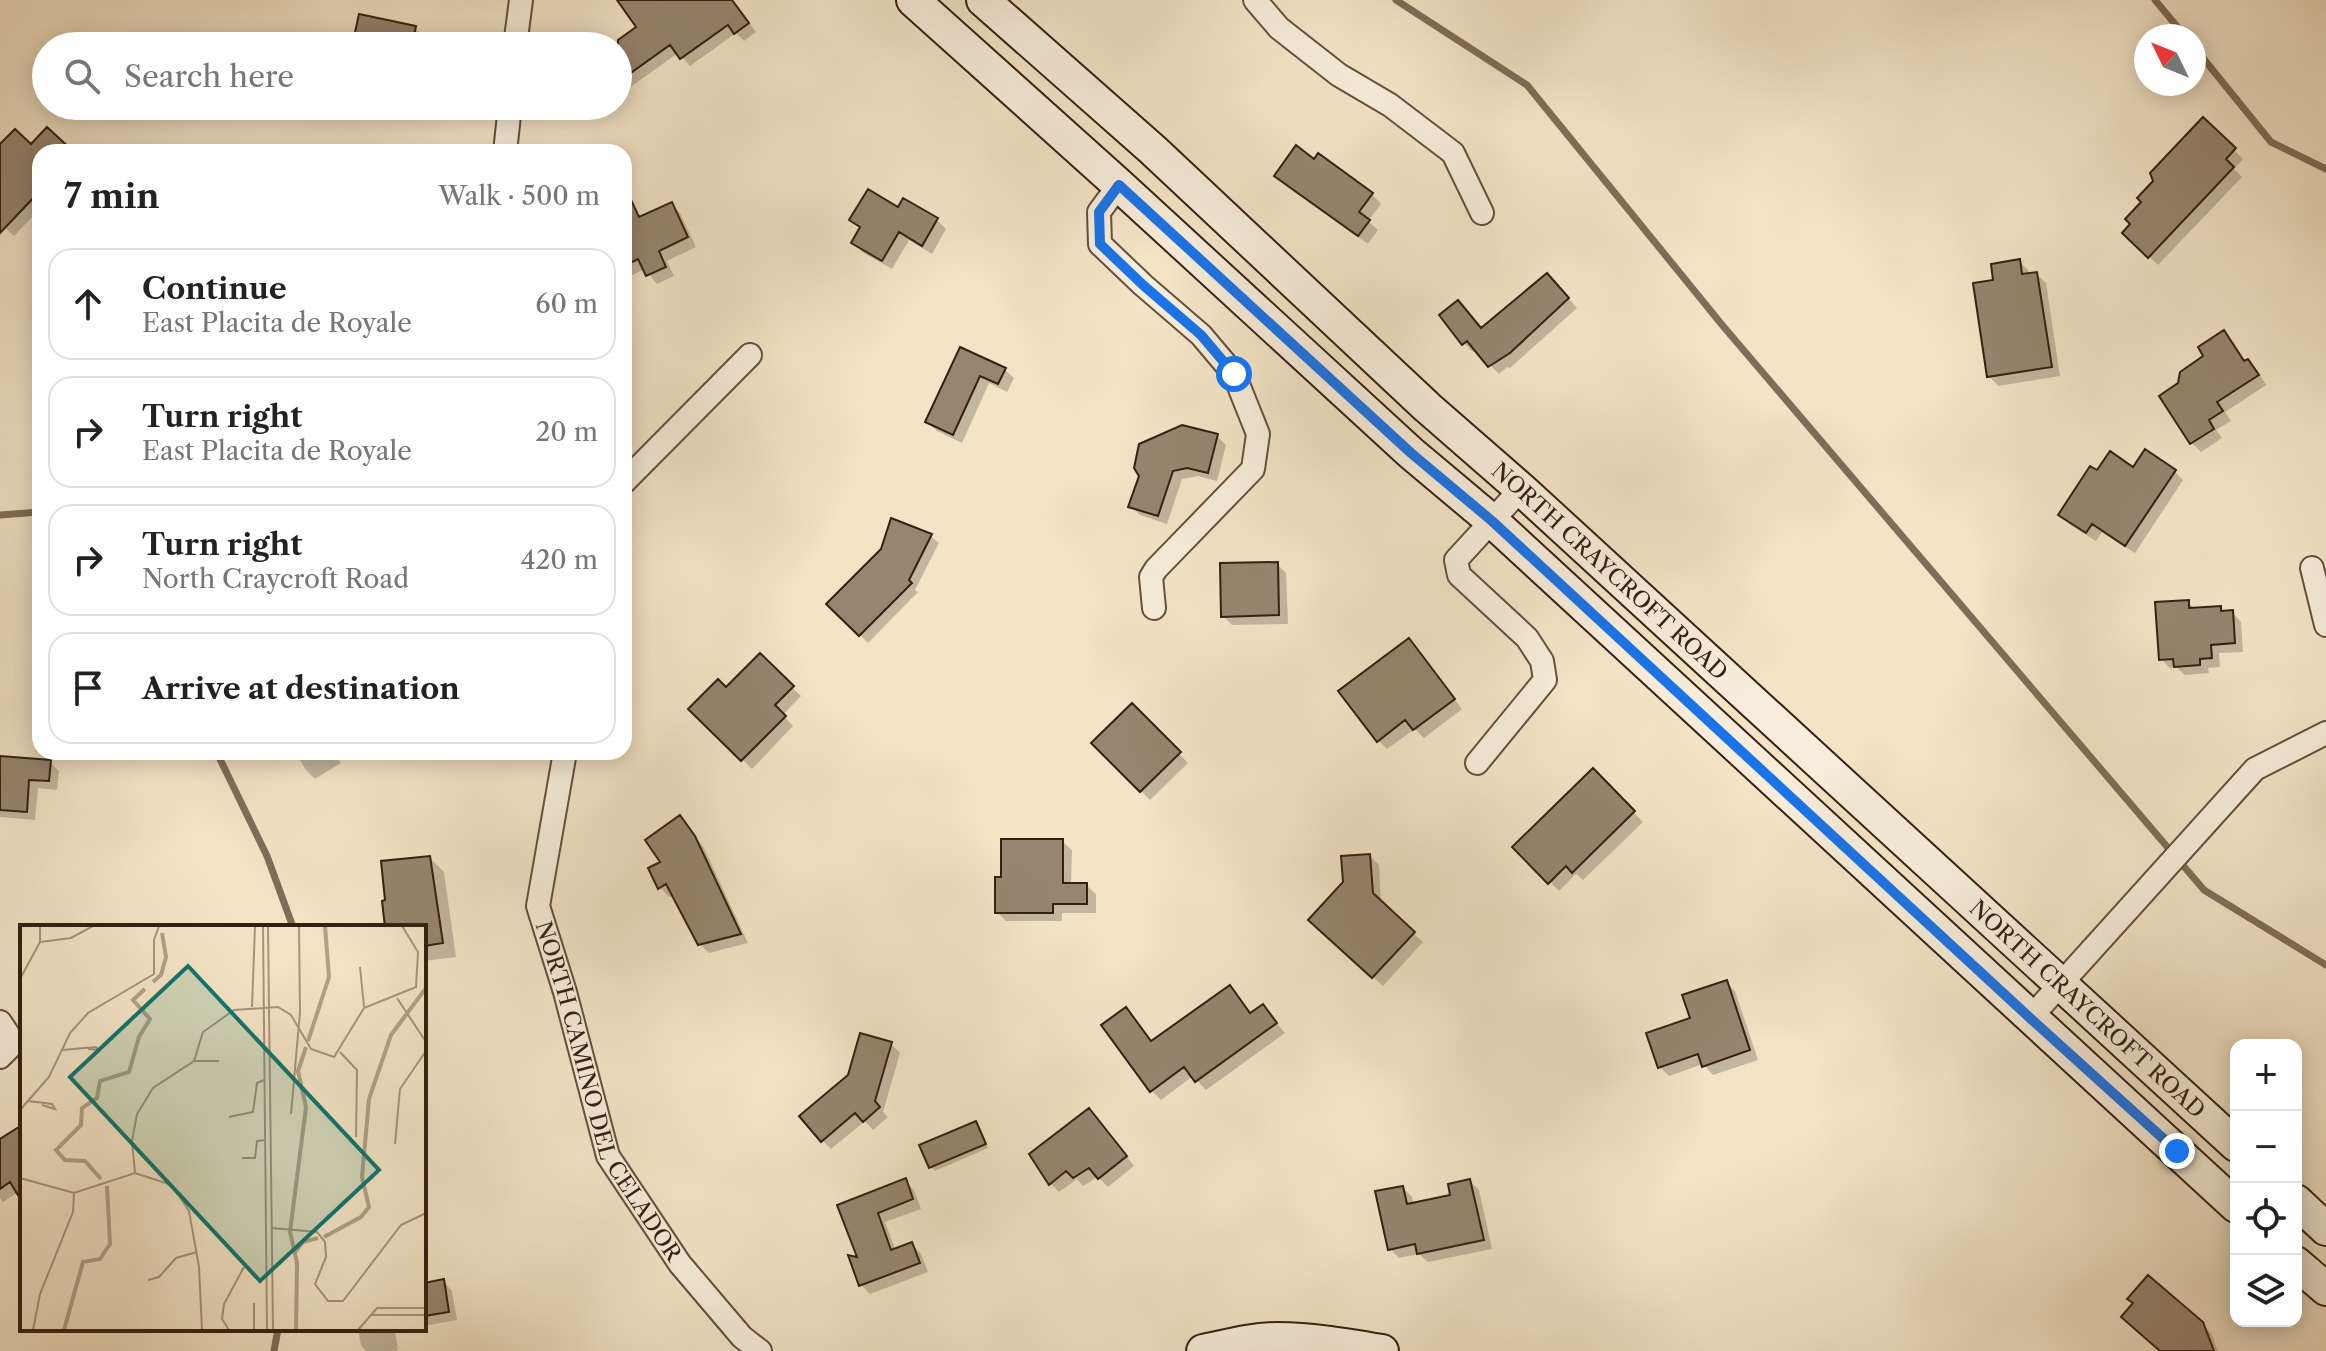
<!DOCTYPE html>
<html lang="en">
<head>
<meta charset="utf-8">
<style>
	:root { --surface:#fff; --page:#f6f6f6; --text:#222; --muted:#767676; --line:#e0e0e0 }
	body { margin:0; font-family:"Libre Caslon Text",serif; background:var(--page); color:var(--text) }
	.controls { position:absolute; right:24px; bottom:24px; display:grid; overflow:hidden; border-radius:16px; box-shadow:0 4px 20px #0003 }
	.controls button { width:72px; height:72px; display:grid; place-items:center; padding:0; border:0; border-bottom:2px solid var(--line); background:var(--surface); color:var(--text); font:40px sans-serif }
	.compass { position:absolute; left:2134px; top:24px; width:72px; height:72px; border-radius:50%; background:var(--surface); box-shadow:0 4px 20px #0003; rotate:313deg }
	.stop { position:absolute; width:24px; height:24px; margin:-18px; border:6px solid #1a73e8; border-radius:50%; background:#fff }
	.stop.end { background:#1a73e8; border-color:#fff; box-shadow:0 2px 8px #0008 }
	.list { margin:0; padding:0; list-style:none }
	h2 { display:flex; justify-content:space-between; align-items:center; height:104px; margin:0; padding:0 32px; font-size:34px }
	h2 small { font-size:26px; font-weight:400; color:var(--muted) }
	.list li { display:grid; grid-template-columns:52px 1fr auto; gap:24px; align-items:center; box-sizing:border-box; height:112px; margin:0 16px 16px; padding:0 16px; border:2px solid var(--line); border-radius:24px }
	.list b { display:block; font-size:30px; white-space:nowrap }
	.list p { margin:0; font-size:26px; white-space:nowrap; color:var(--muted) }
	.list em { font-size:26px; font-style:normal; color:var(--muted) }
	.icon { flex:none; width:44px; height:44px; fill:none; stroke:currentColor; stroke-width:2; stroke-linecap:round; stroke-linejoin:round }
	.map { position:relative; flex:none; width:2326px; height:1351px; overflow:hidden }
	.search { position:absolute; background:var(--surface); box-shadow:0 4px 20px #0003; left:32px; top:32px; width:600px; height:88px; display:flex; align-items:center; gap:20px; box-sizing:border-box; padding:0 28px; border-radius:44px; color:var(--muted); font-size:30px }
	.panel { position:absolute; background:var(--surface); box-shadow:0 4px 20px #0003; left:32px; top:144px; width:600px; height:616px; border-radius:24px }
	.map>svg:first-child { display:block }
	.shadow { fill:#0003 }
	.lines { fill:none; stroke-linecap:round; stroke-linejoin:round }
	.stream { stroke:#806d58; stroke-width:7 }
	.building { fill:#97856f; stroke:#341f11; stroke-width:2 }
	.street-casing { stroke:#64503e; stroke-width:26 }
	.secondary-casing { stroke:#341f11; stroke-width:36 }
	.street { stroke:#f7edda; stroke-width:22 }
	.secondary { stroke:#f7edda; stroke-width:32 }
	.route { stroke:#1a73e8; stroke-width:10 }
	.labels { text-anchor:middle; dominant-baseline:central; stroke-width:7; stroke-linejoin:round; paint-order:stroke }
	.street-label { font-size:22px; fill:#341f11; stroke:#f7edda }
	.inset-river { fill:none; stroke:#b2a188; stroke-width:4 }
	.inset-road { fill:none; stroke:#a7957e; stroke-width:2 }
	.view { fill:#0f766e; fill-opacity:0.15; stroke:#0f766e; stroke-width:4 }
	.inset-edge { fill:none; stroke:#341f11; stroke-width:4 }
</style>
</head>
<body>
<div class="map">
<svg width="2326" height="1351" viewBox="0 0 2326 1351">
	<rect width="100%" height="100%" fill="#f3e4c6"/>
	<filter id="stains"><feTurbulence type="fractalNoise" baseFrequency=".0025" numOctaves="4"/><feColorMatrix values="0 0 0 0 .2 0 0 0 0 .09 0 0 0 0 .02 0 0 0 .5 -.17"/></filter>
	<radialGradient id="worn" r=".72"><stop offset=".6" stop-color="#630" stop-opacity="0"/><stop offset="1" stop-color="#630" stop-opacity=".3"/></radialGradient>
	<path class="shadow" d="M625 0H733L756 32 744 41 736 33 690 66 678 53 625 91 618 84V46H613L639 27Z
		M415 28 424 37 422 46H354Z
		M2203 120 2243 159 2234 169 2242 177 2158 265 2124 233 2133 224 2144 202Z
		M31 146 71 152H40V209L14 236 0 223V147Z
		M1319 156 1372 194 1381 204 1368 221 1378 230 1368 244 1286 185 1277 175 1315 162Z
		M904 200 937 220 946 229 932 254 909 240 892 269 862 252 853 242 861 229 852 220 899 210Z
		M671 204 680 213 696 247 667 261 674 276 657 284 645 269 624 279V217L635 212 641 218Z
		M2019 261 2028 270 2029 275 2036 274 2046 283 2060 376 1998 386 1989 376 1995 281Z
		M1556 284 1577 308 1510 368 1507 367 1499 374 1476 350 1473 352 1464 343Z
		M2223 333 2233 342 2246 362 2248 361 2257 370 2266 385 2225 412 2231 421 2216 430 2222 438 2201 452 2192 443 2161 396 2180 384Z
		M961 350 1004 369 1014 378 1007 392 989 383 962 443 937 431 927 422Z
		M1217 436 1226 445 1217 481 1198 476 1182 479 1167 524 1140 515 1131 506 1141 475Z
		M2133 470 2174 471 2183 480 2135 553 2102 532 2096 541 2069 524 2060 515 2098 473Z
		M931 536 939 543 915 590 918 592 868 643 829 604 882 550Z
		M1277 564 1286 573 1288 624 1232 625 1223 616Z
		M2188 602 2195 609 2220 608 2225 613 2232 612 2241 622 2243 652 2219 653 2220 667 2208 668 2209 673 2185 675 2177 668H2170L2161 659Z
		M1417 650 1462 709 1424 738 1415 729 1387 749 1378 740Z
		M760 656 801 696 783 715 793 726 752 769 691 709 727 690Z
		M1132 706 1188 763 1150 800 1094 743Z
		M295 752H334L341 763 315 779 306 770Z
		M0 758 50 762 59 771 57 790 38 788 35 820 0 817Z
		M1593 771 1643 822 1583 880 1576 874 1559 891 1515 847Z
		M680 818 704 848 748 943 709 953 700 944 674 894 669 897 660 887 663 863Z
		M1062 841 1072 850 1071 885H1086L1096 894V913H1062V921H1006L997 912 1003 879Z
		M1370 856 1379 865 1381 904 1423 942 1383 986 1320 929Z
		M430 858 444 872 456 957 424 961V927H387Z
		M1726 982 1735 991 1758 1060 1713 1075 1703 1064 1669 1076 1660 1067 1693 1019Z
		M1229 987 1252 1015 1263 1006 1285 1033 1206 1090 1193 1076 1161 1100 1152 1091 1126 1009 1153 1043Z
		M891 1044 900 1053 883 1112 888 1117 873 1130 865 1121 831 1149 822 1140Z
		M1098 1120 1134 1166 1108 1187 1098 1177 1083 1186 1077 1179 1059 1192 1050 1183Z
		M975 1123 979 1127 988 1148 935 1171 931 1167Z
		M22 1127V1196L18 1192 3 1202 0 1198V1141Z
		M905 1181 914 1190 921 1209 885 1222 896 1251 912 1244 921 1254 928 1272 870 1294 861 1285 860 1260 840 1206Z
		M1470 1181 1479 1190 1492 1249 1428 1262 1419 1254 1399 1258 1390 1249 1403 1188 1412 1197 1414 1205 1452 1196Z
		M443 1281 452 1291 457 1320 424 1326V1285Z
		M2201 1323 2211 1333 2218 1351H2162Z
		M358 1329H407L395 1331 398 1350 392 1351H366L361 1345Z"/>
	<g class="lines">
		<path class="stream" d="M1396 0 1527 85 1723 326 2204 890 2326 965
			M2155 0 2185 36
			M2194 47 2271 142 2326 169
			M0 515 40 512
			M213 752 218 755 267 856 293 927
			M274 1351 278 1329"/>
	</g>
	<path class="building" d="M617 0H732L749 23 734 34 728 25 680 59 670 45 618 82V40L636 27Z
		M359 14 416 26 412 46H352Z
		M2203 117 2236 148 2226 159 2234 167 2148 258 2122 233 2130 224 2125 219 2141 202 2137 198 2153 181 2150 173Z
		M47 127 74 152H40V191L0 233V144L15 129 31 144Z
		M1296 145 1314 159 1318 153 1373 193 1359 212 1370 220 1358 236 1274 176Z
		M624 185 639 217 672 202 688 237 659 251 666 267 646 276 638 259 624 266Z
		M868 189 898 207 903 198 938 218 922 246 899 232 882 261 851 243 860 227 849 220Z
		M2020 259 2022 274 2037 272 2052 367 1987 377 1973 283 1993 280 1991 264Z
		M1547 273 1569 298 1510 353 1488 367 1467 341 1462 345 1439 315 1458 300 1481 328Z
		M2224 330 2244 361 2248 359 2259 375 2217 402 2223 411 2209 420 2214 429 2190 444 2159 396 2178 383 2180 372 2203 356 2198 347Z
		M960 347 1006 368 998 384 980 376 953 435 925 422Z
		M1182 425 1218 434 1208 473 1187 468 1173 471 1158 516 1128 507 1139 476 1134 468 1139 444Z
		M2145 449 2176 470 2125 546 2092 524 2086 533 2058 515 2090 466 2097 470 2110 451 2133 467Z
		M891 518 932 534 909 580 912 583 859 636 826 604 881 549Z
		M1278 562 1279 615 1221 617 1220 563Z
		M2189 600V608L2221 606V611L2233 610 2235 643 2211 645 2212 658 2200 659V665L2174 667 2173 659 2159 660 2155 602Z
		M1409 638 1455 699 1413 730 1405 720 1377 742 1338 691Z
		M760 653 794 686 775 705 786 716 741 761 688 709 718 679 726 687Z
		M1132 703 1181 752 1140 792 1091 743Z
		M0 756 51 760 49 781 29 780 27 812 0 810Z
		M1593 768 1635 811 1572 873 1566 866 1548 884 1512 847Z
		M680 815 695 836 741 934 698 945 666 884 658 889 648 868 660 862 645 840Z
		M1001 839H1063V883H1087V904H1053V913H995V877H1001Z
		M1370 854 1373 893 1415 932 1372 978 1308 920 1343 882 1341 856Z
		M430 856 443 943 424 946V927H385L382 901 385 900 381 861Z
		M1727 980 1750 1050 1702 1067 1698 1054 1658 1068 1646 1033 1690 1018 1682 995Z
		M1230 985 1250 1013 1263 1004 1277 1023 1195 1082 1184 1067 1150 1092 1101 1025 1126 1007 1151 1041Z
		M860 1033 892 1042 875 1101 880 1107 863 1122 855 1113 821 1142 799 1116 848 1075Z
		M1089 1108 1127 1156 1098 1179 1089 1168 1073 1178 1066 1171 1049 1185 1029 1154Z
		M976 1121 986 1144 929 1168 919 1145Z
		M22 1125V1202L10 1182 0 1189V1139Z
		M906 1178 913 1199 878 1213 891 1250 912 1242 920 1263 859 1286 848 1255 857 1257 837 1205Z
		M1470 1179 1484 1240 1417 1254 1415 1244 1388 1250 1375 1191 1403 1186 1407 1204 1450 1195 1448 1184Z
		M2148 1275 2203 1322 2214 1351H2160L2121 1317 2133 1303 2127 1299Z
		M444 1279 449 1312 424 1316V1283Z"/>
	<g class="lines">
		<defs>
			<g id="street">
				<path d="M1255 0 1279 28 1339 75 1390 105 1453 153 1482 213"/>
				<path d="M515 46 521 0"/>
				<path d="M505 152 510 106"/>
				<path d="M1119 185 1099 212 1100 244 1143 285 1201 335 1234 374 1258 434 1253 469 1156 569 1151 577 1154 608"/>
				<path d="M624 482 750 355"/>
				<path d="M2312 568 2326 625"/>
				<path id="s1" d="M565 752 538 906 565 992 608 1156 680 1264 742 1337 760 1351"/>
				<path d="M1477 763 1545 680 1542 661 1527 638 1459 575 1456 560 1521 489"/>
				<path d="M2030 1018 2255 769 2326 733"/>
				<path d="M0 1022 8 1034 10 1047 0 1057"/>
			</g>
			<g id="secondary">
				<path d="M913 0 1119 185 1411 453 1492 521 2236 1206"/>
				<path id="s2" d="M983 0 1153 150 1427 407 1521 489 2236 1145"/>
				<path d="M2296 1201 2326 1229"/>
				<path d="M2296 1263 2326 1289"/>
				<path d="M1203 1351C1227 1346 1252 1339 1277 1339 1312 1339 1347 1345 1382 1351"/>
			</g>
		</defs>
		<use href="#street" class="street-casing"/>
		<use href="#secondary" class="secondary-casing"/>
		<use href="#street" class="street"/>
		<use href="#secondary" class="secondary"/>
	</g>
	<g class="lines">
		<path class="route" d="M1234 374 1201 335 1143 285 1100 244 1099 212 1119 185 1411 453 1492 521 2030 1018 2177 1151"/>
	</g>
	<g class="labels">
		<g class="street-label">
			<text stroke="none"><textPath href="#s2" startOffset="848">NORTH CRAYCROFT ROAD</textPath></text>
			<text stroke="none"><textPath href="#s2" startOffset="1496">NORTH CRAYCROFT ROAD</textPath></text>
			<text stroke="none"><textPath href="#s1" startOffset="356">NORTH CAMINO DEL CELADOR</textPath></text>
		</g>
	</g>
	<g transform="translate(20 925)">
		<rect width="406" height="406" fill="#f3e4c6"/>
		<path class="inset-river" d="M133 57 141 50 146 32 142 8M288 116 309 52 305 1M81 254 65 236 45 235 36 225 61 200 62 183 77 173 80 156 109 147 119 112 130 94 113 75 125 64M304 312 341 292 349 282 342 252 349 174 371 110 406 63M275 327 283 317 298 313M44 405 63 337 80 334 90 319 87 261M276 405 277 338 270 307 286 182 278 146 286 122"/>
		<path class="inset-road" d="M243 1 247 405M248 1 253 405M20 17 51 13 73 1M340 42 344 82M0 54 20 17V1M377 73 406 117M232 82 235 1M42 125 76 122 79 125 68 124M320 127 337 145 336 212M174 136H199M8 176 32 179 35 184 22 180M0 185 29 152 50 108 68 88 134 49V15L139 1M271 189 280 87 279 1M209 192 233 187 237 158 244 155M375 219 380 164 406 126M222 233H235L237 216 246 215M115 248 112 216 117 189 133 163 174 136 183 107 214 85 258 82 271 90 291 124 314 132 344 83 396 62 398 27 382 1M0 253 54 268 115 248 152 260 169 286 179 342 182 405M252 303 297 307 305 317 306 332 295 359 308 376H323L381 300 406 288M128 355 139 352 156 333 177 327M234 378V405M350 390H406M13 405 20 369 53 287 54 268M209 405 202 394 204 379 224 342M338 405 357 383H406"/>
		<path class="view" d="M168 41 359 245 240 356 50 152Z"/>
		<rect width="406" height="406" class="inset-edge"/>
	</g>
	<rect width="100%" height="100%" filter="url(#stains)"/>
	<rect width="100%" height="100%" fill="url(#worn)"/>
</svg>
<div class="controls">
<button>+</button>
<button>−</button>
<button><svg class="icon" aria-label="locate" viewBox="0 0 24 24"><circle cx="12" cy="12" r="6"/><path d="M12 2v4M12 18v4M2 12h4M18 12h4"/></svg></button>
<button><svg class="icon" aria-label="layers" viewBox="0 0 24 24"><path d="M12 4l9 5-9 5-9-5zM3 14l9 5 9-5"/></svg></button>
</div>
<svg class="compass" viewBox="-18 -18 36 36"><path d="M0-13l5 13h-10z" fill="#e53935"/><path d="M0 13l5-13h-10z" fill="#767676"/></svg>
<div class="stop" style="left:1234px;top:374px"></div>
<div class="stop end" style="left:2177px;top:1151px"></div>
<div class="search"><svg class="icon" aria-label="search" viewBox="0 0 24 24"><circle cx="10" cy="10" r="6"/><path d="M15 15l6 6"/></svg>Search here</div>
<section class="panel">
<h2>7 min<small>Walk · 500 m</small></h2>
<ul class="list">
<li><svg class="icon" aria-label="ahead" viewBox="0 0 24 24"><path d="M12 20V5M6 11l6-6 6 6"/></svg><div><b>Continue</b><p>East Placita de Royale</p></div><em>60 m</em></li>
<li><svg class="icon" aria-label="right" viewBox="0 0 24 24"><path d="M7 20v-9h11M14 6l5 5-5 5"/></svg><div><b>Turn right</b><p>East Placita de Royale</p></div><em>20 m</em></li>
<li><svg class="icon" aria-label="right" viewBox="0 0 24 24"><path d="M7 20v-9h11M14 6l5 5-5 5"/></svg><div><b>Turn right</b><p>North Craycroft Road</p></div><em>420 m</em></li>
<li><svg class="icon" aria-label="arrive" viewBox="0 0 24 24"><path d="M6 21V4h12l-3 4 3 4H6"/></svg><div><b>Arrive at destination</b></div></li>
</ul>
</section>
</div>
</body>
</html>
